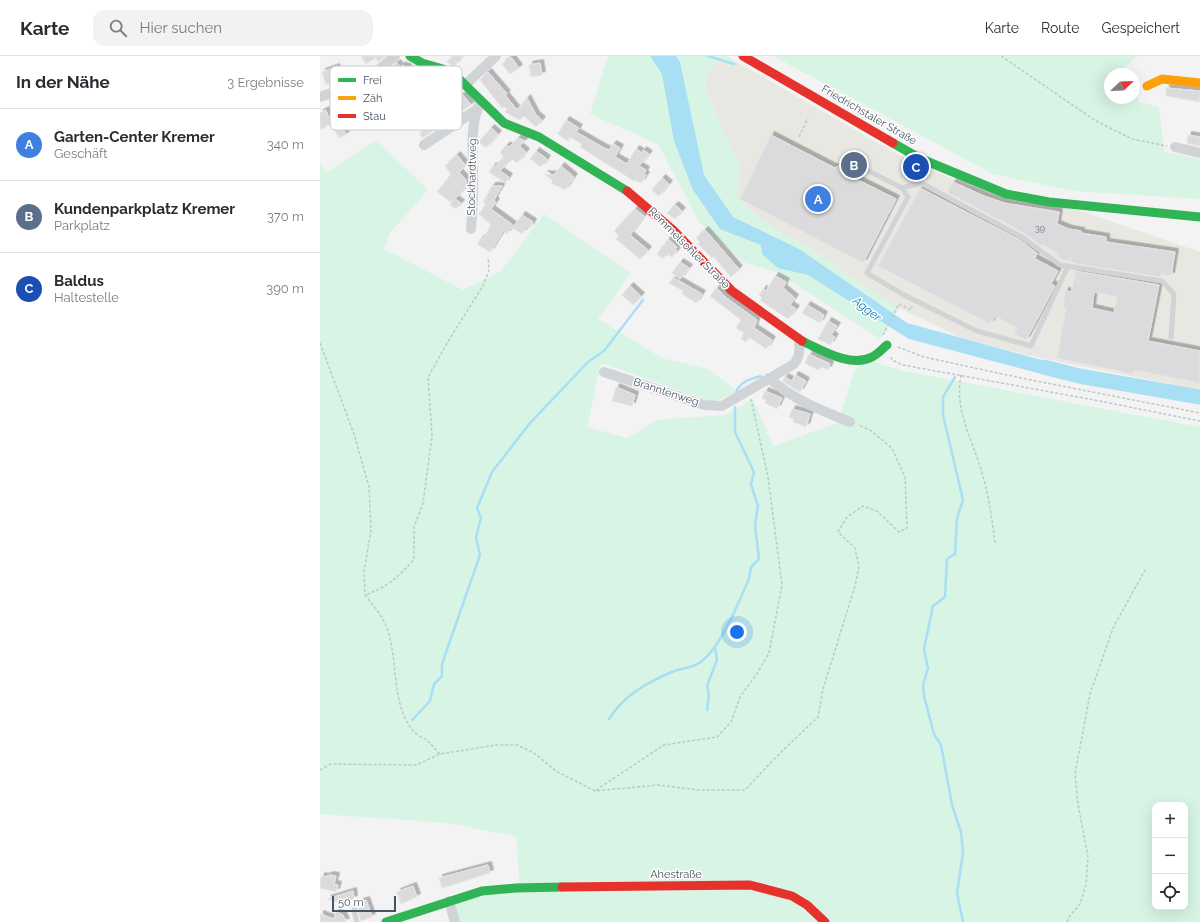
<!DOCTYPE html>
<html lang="de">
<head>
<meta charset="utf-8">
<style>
	:root { --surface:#fff; --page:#f2f2f3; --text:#2b2b33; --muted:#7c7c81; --line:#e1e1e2; --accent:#7c3aed }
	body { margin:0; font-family:Raleway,sans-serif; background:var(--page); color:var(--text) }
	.controls { position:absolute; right:12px; bottom:12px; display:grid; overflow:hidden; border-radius:8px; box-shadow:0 4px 16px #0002 }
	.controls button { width:36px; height:36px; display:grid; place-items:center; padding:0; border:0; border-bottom:1px solid var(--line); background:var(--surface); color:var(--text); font:20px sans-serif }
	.compass { position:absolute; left:784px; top:12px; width:36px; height:36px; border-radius:50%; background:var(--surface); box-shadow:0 4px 16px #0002; rotate:67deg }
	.scale { position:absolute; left:12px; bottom:10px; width:64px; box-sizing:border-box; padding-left:4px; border:2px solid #485462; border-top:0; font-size:11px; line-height:14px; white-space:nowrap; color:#485462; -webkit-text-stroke:3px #fff; paint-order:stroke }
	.you { position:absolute; left:417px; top:576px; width:14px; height:14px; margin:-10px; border:3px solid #fff; border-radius:50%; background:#1a73e8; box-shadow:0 0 0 6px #1a73e833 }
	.badge { display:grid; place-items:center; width:26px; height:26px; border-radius:50%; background:var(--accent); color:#fff; font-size:13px; font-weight:700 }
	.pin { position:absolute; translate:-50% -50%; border:2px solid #fff; box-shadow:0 1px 4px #0006 }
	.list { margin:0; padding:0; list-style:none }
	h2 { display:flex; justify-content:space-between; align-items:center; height:52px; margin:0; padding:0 16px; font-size:17px }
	h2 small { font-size:13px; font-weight:400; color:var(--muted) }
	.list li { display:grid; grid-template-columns:26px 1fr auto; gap:12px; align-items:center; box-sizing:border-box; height:72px; padding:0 16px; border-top:1px solid var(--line) }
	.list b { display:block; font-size:15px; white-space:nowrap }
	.list p { margin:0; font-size:13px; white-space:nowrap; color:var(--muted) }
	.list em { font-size:13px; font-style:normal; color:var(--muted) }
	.icon { flex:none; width:22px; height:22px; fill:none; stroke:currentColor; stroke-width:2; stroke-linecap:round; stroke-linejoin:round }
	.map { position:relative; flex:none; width:880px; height:866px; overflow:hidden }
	header { display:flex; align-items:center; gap:24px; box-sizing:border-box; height:56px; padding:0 20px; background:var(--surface); border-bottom:1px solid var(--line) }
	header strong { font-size:19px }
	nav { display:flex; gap:22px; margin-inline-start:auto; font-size:14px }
	.search { width:280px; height:36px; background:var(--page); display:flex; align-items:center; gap:10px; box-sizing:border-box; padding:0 14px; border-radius:12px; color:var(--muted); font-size:15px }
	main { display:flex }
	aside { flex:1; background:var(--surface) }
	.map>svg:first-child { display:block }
	.commercial { fill:#e8e7e2 }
	.green { fill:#d7f4e4; fill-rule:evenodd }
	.water { fill:#a9dff4 }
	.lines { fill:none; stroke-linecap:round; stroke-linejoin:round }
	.stream { stroke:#a9dff4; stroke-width:2.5 }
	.river { stroke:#a9dff4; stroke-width:15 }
	.building { fill:#dbdbdd; stroke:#e5e5e6; fill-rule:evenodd; filter:url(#shadow) }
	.path { stroke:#bdc9c7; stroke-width:1.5; stroke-dasharray:3 2; stroke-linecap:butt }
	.lane { stroke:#d1d4d7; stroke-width:5 }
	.street { stroke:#d1d4d7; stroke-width:10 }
	.fast { stroke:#30b455; stroke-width:9 }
	.slow { stroke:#ff9f0a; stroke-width:9 }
	.jam { stroke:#e5322d; stroke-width:9 }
	.labels { text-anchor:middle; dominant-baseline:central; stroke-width:3; stroke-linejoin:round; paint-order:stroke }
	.number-label { font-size:9px; fill:#6e7782 }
	.street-label { font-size:11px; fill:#485462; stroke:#fff }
	.water-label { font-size:12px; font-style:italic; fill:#027cac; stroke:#fff }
	.key { fill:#fff; stroke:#c8ccd0; stroke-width:1 }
	.key-label { font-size:11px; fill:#485462 }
</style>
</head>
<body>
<header>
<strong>Karte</strong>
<div class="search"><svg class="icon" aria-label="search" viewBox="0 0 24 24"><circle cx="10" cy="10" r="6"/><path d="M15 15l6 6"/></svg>Hier suchen</div>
<nav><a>Karte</a><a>Route</a><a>Gespeichert</a></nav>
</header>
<main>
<aside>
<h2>In der Nähe<small>3 Ergebnisse</small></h2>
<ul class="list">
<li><span class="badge" style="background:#3f7fe0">A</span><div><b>Garten-Center Kremer</b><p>Geschäft</p></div><em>340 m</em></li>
<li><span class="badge" style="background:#5c6f8a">B</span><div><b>Kundenparkplatz Kremer</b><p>Parkplatz</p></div><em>370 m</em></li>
<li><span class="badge" style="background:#1a4fb4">C</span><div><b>Baldus</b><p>Haltestelle</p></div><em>390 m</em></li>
</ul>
</aside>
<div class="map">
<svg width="880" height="866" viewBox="0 0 880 866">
	<defs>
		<filter id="shadow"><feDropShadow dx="3.5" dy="-3.5" stdDeviation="0" flood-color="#0004"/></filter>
	</defs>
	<rect width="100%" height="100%" fill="#f4f3f3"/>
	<path class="commercial" d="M415 5 579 99 646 129 764 156 880 196V334L707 299 642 282 579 252 528 219 487 189 457 175 418 144 419 109 385 32 388 15 400 6Z"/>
	<path class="green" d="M288 0H407L415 5 400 6 388 15 385 32 419 109 418 144 457 175 487 189 528 219 579 252 560 283 456 216 423 206 380 167 338 88 270 58Z
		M453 0H817L803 13 805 18H790V42H814V36L819 46 839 51 844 96 880 103V143L754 135 673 118Z
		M56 84 108 134 70 177 64 193 143 234 181 215 224 158 311 217 278 263 342 302 388 313 418 336 393 346 281 307 267 371 307 382 338 364 405 359 433 343 453 390 518 367 534 316 545 303 584 315 880 371V866H137L132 846 199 827 197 781 128 767 0 758V108L7 116ZM835 749H865V851H835Z"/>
	<path class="water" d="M330 0H356L360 6 384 119 413 161 479 193 587 267 743 310 744 324 589 283 488 219 458 212 442 198 441 189 400 173 373 134 354 85 342 18Z"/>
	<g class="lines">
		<path class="stream" d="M388 0 414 8
			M635 321 623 341V359L643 444 637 462 635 498 627 503 625 541 613 550 604 593 608 612 603 629 604 640 614 678 621 689 632 749 641 776 643 797 637 837 643 866
			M415 339C419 326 429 323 441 320
			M387 654 389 638 387 630 397 604 395 591
			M289 663C304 639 328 626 354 615 363 612 374 612 382 605 401 590 419 546 429 523L431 511 439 503 435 469 438 450 431 428 434 416 415 376V351
			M92 664 110 645 114 628 122 620V608L160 499 156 481 161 462 157 452 172 416 210 367 268 306 284 295 323 244"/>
		<path class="river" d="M724 311 759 320 880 341"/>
	</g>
	<path class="building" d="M41 0H65L58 6 55 2 46 8Z
		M132 0H142L134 10 127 6Z
		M191 1 199 12 190 18 182 8Z
		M77 7 80 11 82 9 85 11 86 10 97 22 89 29 92 34 80 44 76 37 66 44 57 32 64 27 66 31 78 21 71 12Z
		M220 7 222 19 211 21 209 9Z
		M16 11 20 22 6 29 2 16Z
		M168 16 187 38 185 39 197 54 207 42 216 59 222 64 216 71 204 60 200 64 186 57 185 56 187 53 185 51 182 52 160 24Z
		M846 32 880 35V46L846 40Z
		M132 39 135 44 143 39 151 49 128 64 125 59 114 68 116 73 102 82 100 77 103 75 93 56 99 52 101 56 109 58 111 61 129 49 127 45Z
		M6 54 8 60 11 62 6 71 0 74V57Z
		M246 64 259 72 256 76 284 92 289 94 293 88 300 92 295 101 307 108 316 93 322 97 323 94 329 98 319 110 326 114 324 118 326 119 321 127 315 124 314 125 260 91 262 88 250 81 248 85 238 78Z
		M20 67 26 79 19 82 13 71Z
		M171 72 178 78 166 92 159 86Z
		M451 79 515 112 523 107 531 111 532 121 576 143 543 207 420 143Z
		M868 79 880 81V90L867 87Z
		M198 82 205 85 199 90 206 96 197 107 192 103 180 115 189 121 185 127 169 116 173 110 174 111 184 102 180 96 187 89 189 91Z
		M216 95 227 103 221 111 210 103Z
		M137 99 146 110 139 116 146 124 147 131 135 143 141 147 136 153 130 149 134 143 131 146 117 136 131 118 125 110Z
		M241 110 254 121 245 134 231 127 233 125 224 118 234 119Z
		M342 122 349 128 339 140 332 134Z
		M633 126 664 140 684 147 739 156 737 168 749 173 761 175V177L786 181V186L855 196 851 220 841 218V221L757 208 750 205 751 201 748 205 742 204 734 195 722 188 721 190 704 177 627 136Z
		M172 130H182L176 140 174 144 176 146 171 153 193 169 187 178 183 175 170 196 157 188 161 182 163 183 171 169 159 158 166 148 163 146Z
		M600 132 700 184 717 197 716 201 710 200 738 215 731 228 735 230 706 284 694 278 697 272 675 260 670 268 558 210Z
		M355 149 362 155 355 163 347 157Z
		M315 153 324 160 310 179 328 194 320 203 296 183 299 180 294 175Z
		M202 159 213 166 210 172 207 170 202 178 193 172Z
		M385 174 419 213 411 221 393 200 392 202 378 188 380 186 376 182Z
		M348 183 357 191 355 194 357 195 352 201 347 197 343 203 337 198Z
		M360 206 369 212 360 223 352 217Z
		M755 215 839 229 828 285 880 295V327L814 314 813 318 737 302 746 252 743 251 745 235 751 236 754 223 761 227 754 219ZM774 236 797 241 794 257 772 252Z
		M455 220 466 226 463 232 475 242 470 249 476 253 468 263 440 244 442 242 439 239 443 233 446 235Z
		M354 222 382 238 376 247 362 238 363 235 349 227Z
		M310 230 321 240 313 249 302 239Z
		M397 232 404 240 437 264 434 272 452 284 446 293 429 281 426 286 421 283 424 277 417 273V270L421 264 390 240Z
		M487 249 504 259 500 267 482 257Z
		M508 265 517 270 511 279 515 281 510 289 498 283Z
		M489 298 510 308 508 314 502 311 498 314 485 307Z
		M475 319 486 325 480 336 462 325 465 321 472 325Z
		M296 331 315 339 312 350 292 345Z
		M445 335 462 342 457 353 445 347 446 344 442 342Z
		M472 353 490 358 486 371 473 366 474 363 469 361Z
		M168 809 170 817 122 832 119 822Z
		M10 819 16 820 14 828 18 829 16 836 0 832 1 820 5 821Z
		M93 830 97 841 81 848 77 836Z
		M33 835 34 843 21 847 7 843Z
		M46 844 52 861 41 865 38 855 40 846Z
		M16 856 23 859 26 866H0V858L14 863Z"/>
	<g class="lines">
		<path class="path" d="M681 0 776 65 812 83 847 90
			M479 81 488 62
			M563 279 579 248 591 254 592 250
			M0 287 34 378 49 431 51 474 44 516 45 539
			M578 291 604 301 701 322 880 357
			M571 301 572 304 583 309 769 343 880 365
			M641 319C634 355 653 384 662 417 669 440 672 463 675 487
			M120 698C115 693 111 688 107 684 103 682 97 679 94 676 70 648 79 605 67 572 62 559 53 549 45 539 66 532 80 520 94 503V471L103 447 112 380 108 321 133 277 163 230 169 214 168 201
			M0 714 11 708 96 709 120 698 176 689H197L214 697 236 715 275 735 338 729 379 734H425L456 701 498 661 503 633 535 530 539 511 535 492 518 476 527 461 543 450 557 455 579 476 587 472 585 421 572 392 550 374 538 369
			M276 734 344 689 397 681 411 666 420 641 438 616 449 597 462 529 448 421 431 343
			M747 866 749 861 760 848 766 829 768 801 758 748 755 718 770 638 793 572 825 514"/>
		<path class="lane" d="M541 100 545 113 582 132 588 141 547 217 584 239 657 275 711 290 748 210
			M582 132 601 127 702 181 740 209 842 225 854 238 851 281
			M36 847 34 855 37 866"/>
		<path class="street" d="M146 28 176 0
			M0 41 44 26 75 0
			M107 52 118 44 139 23
			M104 89 156 54
			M855 91 880 97
			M151 173C152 157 154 140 153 124 153 98 149 69 161 45
			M284 316 384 349 402 350 474 308C480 300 480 294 479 284
			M449 322C472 343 500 354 530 366
			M129 845 135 866"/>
		<path class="fast" d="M90 0 102 7 123 13 139 23 184 67 219 81 307 135
			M573 87 599 102 686 138 729 146 880 161
			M482 285C502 294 530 312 552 301 558 298 562 293 567 289
			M66 866 162 835 196 832 242 831"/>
		<path class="slow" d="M827 30 842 23 880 27"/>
		<path class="jam" d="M423 0 573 87
			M307 135 353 174 412 235 482 285
			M242 831 430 829 472 840 487 849 505 866"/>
	</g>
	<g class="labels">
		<g class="number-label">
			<text x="720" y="172">39</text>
		</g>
		<g class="street-label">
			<text transform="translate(549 59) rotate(30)">Friedrichstaler Straße</text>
			<text transform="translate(152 121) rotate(-89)">Stockhardtweg</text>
			<text transform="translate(369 192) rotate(45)">Remmelsohler Straße</text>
			<text transform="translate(346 336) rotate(18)">Branntenweg</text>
			<text x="356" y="818">Ahestraße</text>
		</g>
		<g class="water-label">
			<text transform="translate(547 253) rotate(38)">Agger</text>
		</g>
	</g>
	<rect x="10" y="10" width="132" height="64" rx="6" class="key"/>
	<rect x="18" y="22" width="18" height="4" fill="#30b455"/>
	<rect x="18" y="40" width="18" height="4" fill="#ff9f0a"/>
	<rect x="18" y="58" width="18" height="4" fill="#e5322d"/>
	<g class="key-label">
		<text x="43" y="28">Frei</text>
		<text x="43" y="46">Zäh</text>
		<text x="43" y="64">Stau</text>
	</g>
</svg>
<div class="controls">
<button>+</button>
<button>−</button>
<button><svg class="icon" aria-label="locate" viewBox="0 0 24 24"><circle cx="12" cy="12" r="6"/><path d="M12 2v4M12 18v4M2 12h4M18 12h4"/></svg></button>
</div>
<svg class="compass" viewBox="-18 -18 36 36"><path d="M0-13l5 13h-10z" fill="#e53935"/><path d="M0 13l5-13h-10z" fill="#7c7c81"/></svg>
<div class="scale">50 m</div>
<div class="you"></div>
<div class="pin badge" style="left:498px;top:143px;background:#3f7fe0">A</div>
<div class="pin badge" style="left:534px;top:109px;background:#5c6f8a">B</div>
<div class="pin badge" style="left:596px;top:111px;background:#1a4fb4">C</div>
</div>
</main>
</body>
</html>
